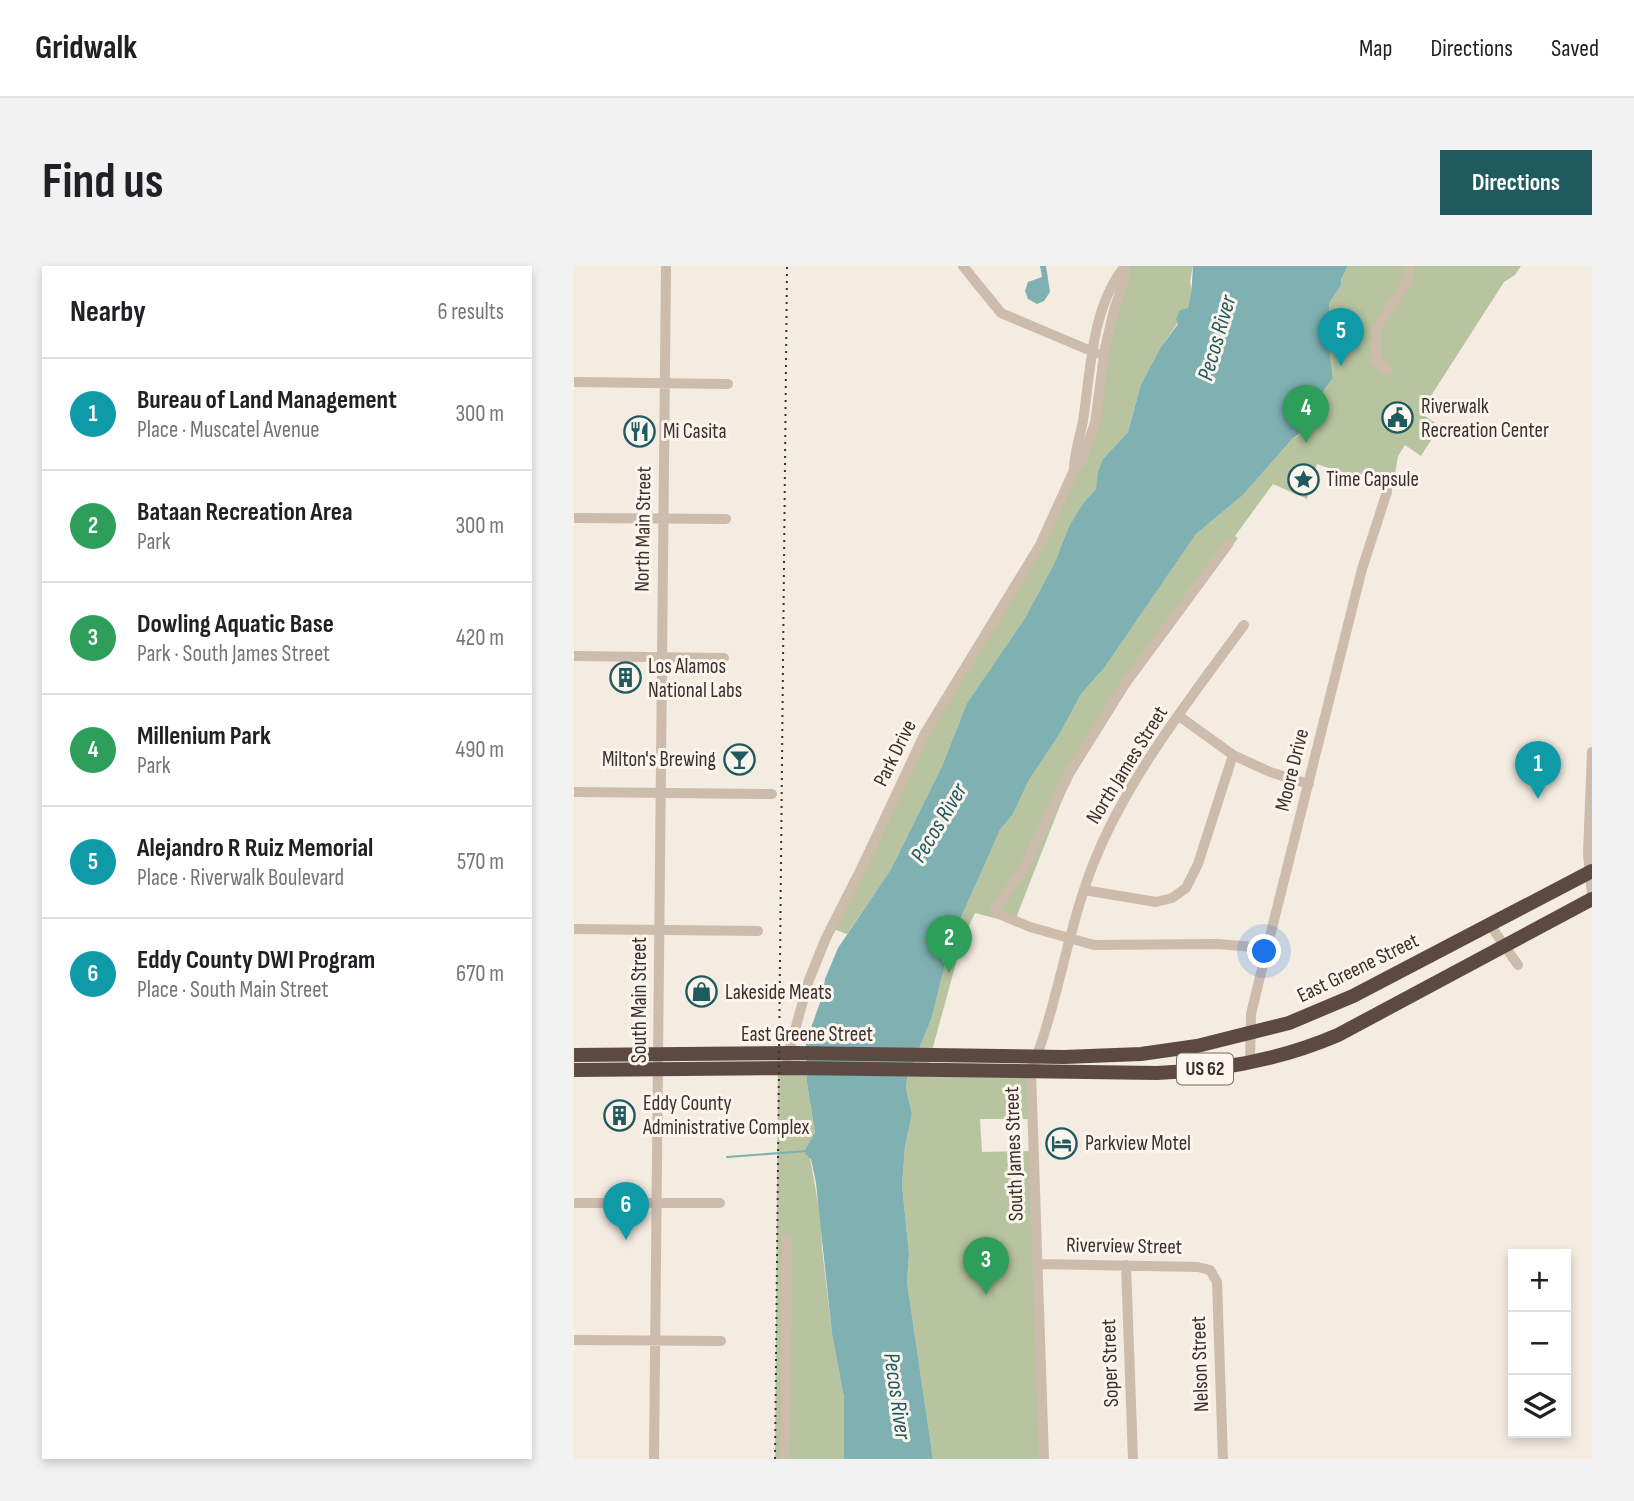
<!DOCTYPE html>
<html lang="en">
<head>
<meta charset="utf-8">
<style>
	:root { --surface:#fff; --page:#f2f2f2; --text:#202124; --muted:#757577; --line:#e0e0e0; --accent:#1f5a5e }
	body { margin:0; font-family:"Sofia Sans Condensed",sans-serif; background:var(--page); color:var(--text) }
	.controls { position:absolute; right:21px; bottom:21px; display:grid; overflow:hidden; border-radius:0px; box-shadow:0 4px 10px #0003 }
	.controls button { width:63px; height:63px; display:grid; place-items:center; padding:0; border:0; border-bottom:2px solid var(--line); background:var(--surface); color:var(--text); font:35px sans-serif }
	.you { position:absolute; left:691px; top:686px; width:24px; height:24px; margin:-18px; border:5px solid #fff; border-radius:50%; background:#1a73e8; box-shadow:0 0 0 10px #1a73e833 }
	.badge { display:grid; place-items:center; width:46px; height:46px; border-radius:50%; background:var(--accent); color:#fff; font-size:23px; font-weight:700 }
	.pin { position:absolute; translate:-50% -58px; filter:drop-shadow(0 2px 4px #0008) }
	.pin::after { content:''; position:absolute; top:37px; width:24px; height:21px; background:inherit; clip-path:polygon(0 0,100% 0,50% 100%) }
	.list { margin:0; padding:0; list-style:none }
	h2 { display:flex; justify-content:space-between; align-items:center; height:91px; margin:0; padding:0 28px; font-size:30px }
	h2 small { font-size:23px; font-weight:400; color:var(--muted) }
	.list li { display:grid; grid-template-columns:46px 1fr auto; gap:21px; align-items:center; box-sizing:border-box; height:112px; padding:0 28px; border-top:2px solid var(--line) }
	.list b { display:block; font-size:26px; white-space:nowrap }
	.list p { margin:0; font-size:23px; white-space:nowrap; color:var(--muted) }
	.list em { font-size:23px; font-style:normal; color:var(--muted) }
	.icon { flex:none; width:38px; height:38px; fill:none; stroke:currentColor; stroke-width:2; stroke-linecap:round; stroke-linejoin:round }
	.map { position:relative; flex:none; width:1018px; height:1193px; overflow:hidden; border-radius:0px }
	header { display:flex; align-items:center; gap:42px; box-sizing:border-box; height:98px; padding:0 35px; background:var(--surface); border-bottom:2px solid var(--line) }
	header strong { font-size:33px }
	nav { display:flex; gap:38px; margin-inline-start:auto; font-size:24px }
	.intro { display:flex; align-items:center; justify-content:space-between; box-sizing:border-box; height:168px; padding:0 42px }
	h1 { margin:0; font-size:49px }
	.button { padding:18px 32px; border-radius:0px; background:var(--accent); color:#fff; font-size:24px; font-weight:700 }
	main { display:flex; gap:42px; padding:0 42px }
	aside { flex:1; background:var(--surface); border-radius:0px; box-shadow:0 4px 10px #0003 }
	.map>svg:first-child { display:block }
	.green { fill:#b8c4a0 }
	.water { fill:#7fb0b2 }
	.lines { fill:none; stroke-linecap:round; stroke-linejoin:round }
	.stream { stroke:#7fb0b2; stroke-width:2 }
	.minor { stroke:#cdbbac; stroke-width:10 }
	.highway { stroke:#5c4a42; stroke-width:14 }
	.rail { stroke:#3b302b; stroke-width:2; stroke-dasharray:2 5; stroke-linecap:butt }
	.labels { text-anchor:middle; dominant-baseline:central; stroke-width:6; stroke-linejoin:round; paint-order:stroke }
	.shield { fill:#fbf5ee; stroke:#756b66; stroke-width:2 }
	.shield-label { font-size:19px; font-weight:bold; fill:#3b302b }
	.poi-label { font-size:21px; fill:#3b302b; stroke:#fbf5ee; text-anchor:start }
	.street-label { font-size:21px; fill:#3b302b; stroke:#fbf5ee }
	.water-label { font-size:23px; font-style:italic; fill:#1f5a5e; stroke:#fbf5ee }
</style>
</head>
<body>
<header>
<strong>Gridwalk</strong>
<nav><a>Map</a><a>Directions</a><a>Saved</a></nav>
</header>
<div class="intro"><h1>Find us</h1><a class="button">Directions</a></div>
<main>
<aside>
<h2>Nearby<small>6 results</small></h2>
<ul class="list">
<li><span class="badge" style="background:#0f9aa8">1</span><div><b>Bureau of Land Management</b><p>Place · Muscatel Avenue</p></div><em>300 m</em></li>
<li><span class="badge" style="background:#2e9e5b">2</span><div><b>Bataan Recreation Area</b><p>Park</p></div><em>300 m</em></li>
<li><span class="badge" style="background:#2e9e5b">3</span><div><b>Dowling Aquatic Base</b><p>Park · South James Street</p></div><em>420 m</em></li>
<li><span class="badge" style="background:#2e9e5b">4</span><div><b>Millenium Park</b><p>Park</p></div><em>490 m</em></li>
<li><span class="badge" style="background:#0f9aa8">5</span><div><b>Alejandro R Ruiz Memorial</b><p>Place · Riverwalk Boulevard</p></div><em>570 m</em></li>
<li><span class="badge" style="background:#0f9aa8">6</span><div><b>Eddy County DWI Program</b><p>Place · South Main Street</p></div><em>670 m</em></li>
</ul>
</aside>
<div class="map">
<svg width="1018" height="1193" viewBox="0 0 1018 1193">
	<rect width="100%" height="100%" fill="#f4ebe1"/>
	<path class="green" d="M551 0H619L616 15 618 28 614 42 587 81 567 118 554 166 529 193 522 223 510 236 495 260 481 296 451 352 393 437 368 500 317 603 273 668 257 662 336 500 456 296 508 194Z
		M774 0H947L941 9 930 16 846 147 866 160 847 190 831 179 824 190 818 225 743 198 733 233 699 218 661 270 664 272 554 421 494 519 440 657 401 647 388 675 353 803 457 805V853H406L408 886 458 885 470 1193H359L333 1016 335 988 328 919 331 881 338 848 332 822 333 813 358 751 377 674 426 564 439 548 455 514 488 464 507 428 531 401 622 268 669 229 719 172 723 171 731 161 738 143 745 141 742 135 759 112 756 90 755 37 767 20V15Z
		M204 803H233V817L241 868 234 880 247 954 248 982 258 1068 270 1132V1193H201Z"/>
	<path class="water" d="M466 0H472L476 26 470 35 463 38 454 33 451 25 454 16 468 11Z
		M619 0H774L767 14V20L755 37 756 90 759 112 742 135 748 139 738 143C737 153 728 168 719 172L669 229 622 268 531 401 507 428 488 464 455 514 439 548 426 564 377 674 358 751 333 813 332 822 338 848 331 881 328 919 335 988 333 1016 359 1193H270V1132L258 1068 242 917 237 893 231 888 232 882 241 867 233 817 232 776 249 728 251 713 264 682 317 603 368 500 393 437 451 352 481 296 495 260 510 236 522 223 524 206 529 193 554 166 567 118 587 81 604 58 602 53 606 44 614 42C618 28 618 15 619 0Z"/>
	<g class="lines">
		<path class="stream" d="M153 891 233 885"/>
		<path class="minor" d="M389 0 427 47 522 87
			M814 104 802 95 803 61 834 14 836 0
			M0 116 154 118
			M500 203C500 187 506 171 509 155 517 104 517 42 551 0
			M0 252 152 253
			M655 277 551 418 496 506 448 606 421 643 425 648 456 661 520 679 643 678 693 682
			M0 390 150 392
			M605 450 659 489 696 506 735 518
			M1018 486 1014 588 1018 629
			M0 526 198 528
			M510 624 582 636 598 632 612 622 624 598 659 489
			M916 659 944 699
			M0 663 184 665
			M213 792 235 714 252 672 288 601 351 467 466 279 500 204 508 194 521 157 531 82 540 44 551 12 550 2
			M676 795 677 748 693 682 788 303 813 226
			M0 937H146
			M463 998 624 1001 636 1004 643 1016 649 1193
			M552 999 559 1193
			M0 1074 147 1075
			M80 1193 92 0
			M211 1193 213 972
			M470 1193 457 805C484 738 493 664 520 596 553 513 617 431 670 359"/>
		<path class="highway" d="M0 789 221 787 490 791 567 788 623 780 715 757 779 730 1018 605
			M0 804 222 802 583 807C644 805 708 793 764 769L1018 633"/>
		<path class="rail" d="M201 1193 213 0"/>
	</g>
	<defs>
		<symbol id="civic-ring" viewBox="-11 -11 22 22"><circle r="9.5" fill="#fbf5ee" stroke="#1f5a5e" stroke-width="1.5"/><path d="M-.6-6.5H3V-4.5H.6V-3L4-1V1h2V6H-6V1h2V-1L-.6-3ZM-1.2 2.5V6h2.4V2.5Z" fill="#1f5a5e"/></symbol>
		<symbol id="restaurant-ring" viewBox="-11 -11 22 22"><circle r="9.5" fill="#fbf5ee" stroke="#1f5a5e" stroke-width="1.5"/><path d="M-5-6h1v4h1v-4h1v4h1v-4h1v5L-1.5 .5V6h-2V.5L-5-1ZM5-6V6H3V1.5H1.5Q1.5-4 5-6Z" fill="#1f5a5e"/></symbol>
		<symbol id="sight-ring" viewBox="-11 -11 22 22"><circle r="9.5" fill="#fbf5ee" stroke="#1f5a5e" stroke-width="1.5"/><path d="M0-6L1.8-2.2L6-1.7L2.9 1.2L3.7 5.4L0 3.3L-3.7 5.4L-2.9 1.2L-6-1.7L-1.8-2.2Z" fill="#1f5a5e"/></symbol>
		<symbol id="building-ring" viewBox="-11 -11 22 22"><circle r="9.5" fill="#fbf5ee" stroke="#1f5a5e" stroke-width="1.5"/><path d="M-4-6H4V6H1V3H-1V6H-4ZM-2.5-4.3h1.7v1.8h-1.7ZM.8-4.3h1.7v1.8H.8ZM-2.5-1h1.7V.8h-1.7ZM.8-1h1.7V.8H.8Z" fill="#1f5a5e"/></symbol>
		<symbol id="bar-ring" viewBox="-11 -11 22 22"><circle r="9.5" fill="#fbf5ee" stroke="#1f5a5e" stroke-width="1.5"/><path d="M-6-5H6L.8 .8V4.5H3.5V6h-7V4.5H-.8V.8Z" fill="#1f5a5e"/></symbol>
		<symbol id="shop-ring" viewBox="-11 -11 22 22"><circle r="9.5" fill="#fbf5ee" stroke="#1f5a5e" stroke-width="1.5"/><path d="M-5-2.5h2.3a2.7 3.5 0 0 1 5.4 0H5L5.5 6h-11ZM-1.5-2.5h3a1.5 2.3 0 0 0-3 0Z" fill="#1f5a5e"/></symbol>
		<symbol id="hotel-ring" viewBox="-11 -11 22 22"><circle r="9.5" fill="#fbf5ee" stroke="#1f5a5e" stroke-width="1.5"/><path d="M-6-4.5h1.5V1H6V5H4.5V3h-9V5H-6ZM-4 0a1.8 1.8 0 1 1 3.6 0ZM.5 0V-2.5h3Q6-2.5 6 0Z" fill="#1f5a5e"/></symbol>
	</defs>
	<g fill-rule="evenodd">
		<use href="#civic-ring" x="806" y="134" width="35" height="35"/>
		<use href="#restaurant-ring" x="48" y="148" width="35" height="35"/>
		<use href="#sight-ring" x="712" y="196" width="35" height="35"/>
		<use href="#building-ring" x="34" y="394" width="35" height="35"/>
		<use href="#bar-ring" x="148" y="476" width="35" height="35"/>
		<use href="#shop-ring" x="110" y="708" width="35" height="35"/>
		<use href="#building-ring" x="28" y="832" width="35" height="35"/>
		<use href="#hotel-ring" x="470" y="860" width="35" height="35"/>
	</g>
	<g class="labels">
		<rect class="shield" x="603" y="787.5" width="56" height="31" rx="5"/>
		<g class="shield-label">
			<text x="631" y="803">US 62</text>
		</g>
		<g class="poi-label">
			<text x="847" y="140">Riverwalk<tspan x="847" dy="24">Recreation Center</tspan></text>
			<text x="89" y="165">Mi Casita</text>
			<text x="752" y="213">Time Capsule</text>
			<text x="74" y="400">Los Alamos<tspan x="74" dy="24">National Labs</tspan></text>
			<text x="142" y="493" text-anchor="end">Milton's Brewing</text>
			<text x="151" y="726">Lakeside Meats</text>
			<text x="69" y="837">Eddy County<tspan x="69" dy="24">Administrative Complex</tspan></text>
			<text x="511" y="877">Parkview Motel</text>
		</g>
		<g class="street-label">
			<text transform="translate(69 263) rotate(-89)">North Main Street</text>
			<text transform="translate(321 487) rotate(-64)">Park Drive</text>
			<text transform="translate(553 499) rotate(-58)">North James Street</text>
			<text transform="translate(718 504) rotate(-76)">Moore Drive</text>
			<text transform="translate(784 702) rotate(-26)">East Greene Street</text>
			<text transform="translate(65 734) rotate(-90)">South Main Street</text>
			<text x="233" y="768">East Greene Street</text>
			<text transform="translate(440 888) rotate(-92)">South James Street</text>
			<text transform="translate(550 980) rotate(1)">Riverview Street</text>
			<text transform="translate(536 1097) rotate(-92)">Soper Street</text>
			<text transform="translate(626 1098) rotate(-92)">Nelson Street</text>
		</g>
		<g class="water-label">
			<text transform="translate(643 72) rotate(-74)">Pecos River</text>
			<text transform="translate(365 557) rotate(-59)">Pecos River</text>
			<text transform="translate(323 1130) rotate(82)">Pecos River</text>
		</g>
	</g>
</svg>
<div class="controls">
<button>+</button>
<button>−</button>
<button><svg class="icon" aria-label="layers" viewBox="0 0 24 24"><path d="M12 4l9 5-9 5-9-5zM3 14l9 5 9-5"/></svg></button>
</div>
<div class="you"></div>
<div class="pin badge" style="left:964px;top:533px;background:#0f9aa8">1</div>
<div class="pin badge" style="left:375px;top:707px;background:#2e9e5b">2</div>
<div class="pin badge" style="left:412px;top:1029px;background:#2e9e5b">3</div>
<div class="pin badge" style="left:732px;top:177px;background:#2e9e5b">4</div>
<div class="pin badge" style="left:767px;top:100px;background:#0f9aa8">5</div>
<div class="pin badge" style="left:52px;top:974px;background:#0f9aa8">6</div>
</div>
</main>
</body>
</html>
